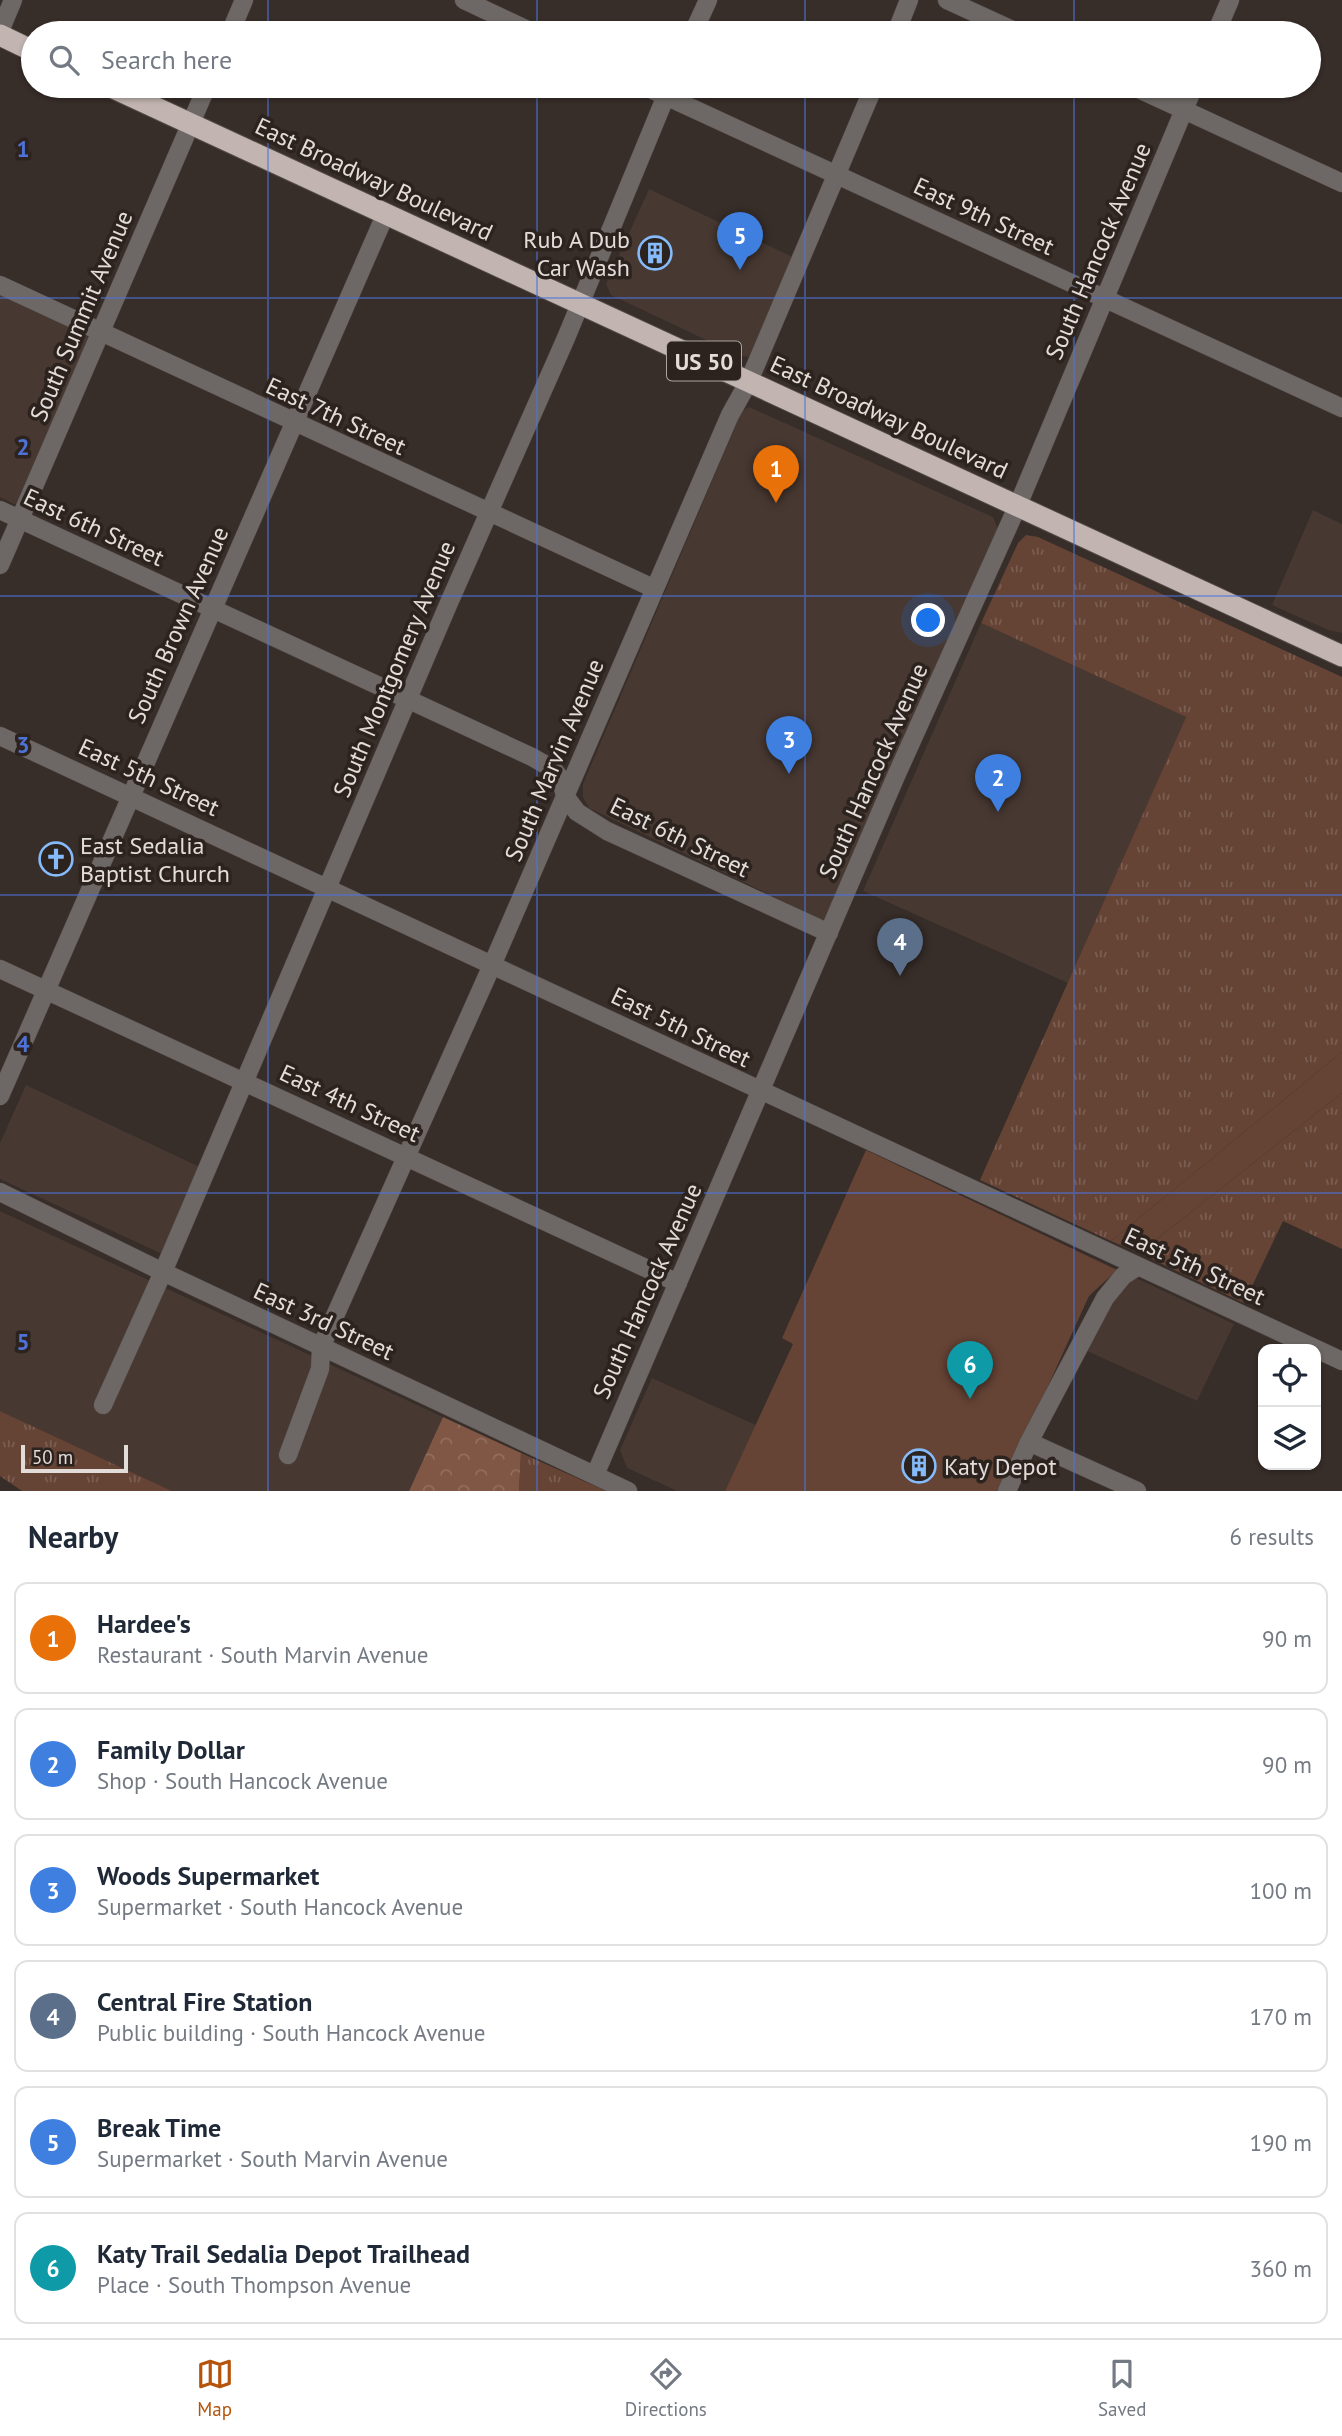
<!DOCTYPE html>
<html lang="en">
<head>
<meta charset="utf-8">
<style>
	:root { --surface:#fff; --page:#f6f6f7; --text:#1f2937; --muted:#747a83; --line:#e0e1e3; --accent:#b45309 }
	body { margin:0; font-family:"PT Sans",sans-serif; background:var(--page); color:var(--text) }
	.controls { position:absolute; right:21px; bottom:21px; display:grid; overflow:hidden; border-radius:14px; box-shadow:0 2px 5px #0004 }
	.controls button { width:63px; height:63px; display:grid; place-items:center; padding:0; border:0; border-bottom:2px solid var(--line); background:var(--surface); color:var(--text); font:35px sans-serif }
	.scale { position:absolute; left:21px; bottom:18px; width:107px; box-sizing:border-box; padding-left:7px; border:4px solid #e3ddda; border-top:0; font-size:19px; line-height:24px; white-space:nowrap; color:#e3ddda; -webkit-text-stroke:5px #2c231f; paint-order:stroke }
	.you { position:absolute; left:929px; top:621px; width:24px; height:24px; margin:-18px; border:5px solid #fff; border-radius:50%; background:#1a73e8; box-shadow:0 0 0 10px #1a73e833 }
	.badge { display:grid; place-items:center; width:46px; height:46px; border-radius:50%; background:var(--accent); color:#fff; font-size:23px; font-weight:700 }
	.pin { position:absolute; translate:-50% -58px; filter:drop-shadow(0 2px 4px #0008) }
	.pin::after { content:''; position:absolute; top:37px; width:24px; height:21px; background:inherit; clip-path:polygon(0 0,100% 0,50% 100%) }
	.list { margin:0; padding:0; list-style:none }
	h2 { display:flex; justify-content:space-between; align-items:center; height:91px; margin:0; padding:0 28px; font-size:30px }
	h2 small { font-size:23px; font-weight:400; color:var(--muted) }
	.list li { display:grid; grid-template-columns:46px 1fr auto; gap:21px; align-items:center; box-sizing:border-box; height:112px; margin:0 14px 14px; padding:0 14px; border:2px solid var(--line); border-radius:14px }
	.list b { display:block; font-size:26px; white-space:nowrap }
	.list p { margin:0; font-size:23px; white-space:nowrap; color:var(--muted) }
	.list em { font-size:23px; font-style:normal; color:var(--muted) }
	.icon { flex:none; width:38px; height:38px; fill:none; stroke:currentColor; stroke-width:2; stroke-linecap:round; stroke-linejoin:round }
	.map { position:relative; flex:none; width:1342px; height:1491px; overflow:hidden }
	.search { position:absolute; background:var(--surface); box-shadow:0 2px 5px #0004; left:21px; right:21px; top:21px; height:77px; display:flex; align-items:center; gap:18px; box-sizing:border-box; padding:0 24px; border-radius:38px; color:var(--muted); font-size:26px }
	.sheet { height:847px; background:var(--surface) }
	nav { display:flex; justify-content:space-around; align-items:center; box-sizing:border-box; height:98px; border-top:2px solid var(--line); background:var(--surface); font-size:19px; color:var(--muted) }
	nav a { display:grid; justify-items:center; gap:4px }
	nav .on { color:var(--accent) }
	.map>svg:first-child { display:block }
	.built { fill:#473831 }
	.grass { fill:url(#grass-tufts) }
	.forest { fill:url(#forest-crowns) }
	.green { fill:#654335 }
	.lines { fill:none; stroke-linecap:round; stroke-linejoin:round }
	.minor-casing { stroke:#534945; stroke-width:19 }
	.highway-casing { stroke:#534945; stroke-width:23 }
	.minor { stroke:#6d6866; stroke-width:18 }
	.highway { stroke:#c2b5b1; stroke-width:21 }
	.grid { fill:none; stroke:#4e72d8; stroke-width:2; stroke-opacity:0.55 }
	.labels { text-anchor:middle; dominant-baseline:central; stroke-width:7; stroke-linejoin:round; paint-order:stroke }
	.shield { fill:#2c231f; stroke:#aca5a2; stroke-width:2 }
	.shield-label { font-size:23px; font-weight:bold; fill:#e3ddda }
	.street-label { font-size:24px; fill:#e3ddda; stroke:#2c231f }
	.poi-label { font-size:24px; fill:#e3ddda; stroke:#2c231f; text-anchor:start }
	.grid-label { font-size:23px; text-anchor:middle; font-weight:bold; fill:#4e72d8; stroke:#2c231f; stroke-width:7; stroke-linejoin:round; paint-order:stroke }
</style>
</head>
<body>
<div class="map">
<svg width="1342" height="1491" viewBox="0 0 1342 1491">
	<defs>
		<pattern id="grass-tufts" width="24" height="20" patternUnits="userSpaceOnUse" patternTransform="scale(1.75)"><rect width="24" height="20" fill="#654335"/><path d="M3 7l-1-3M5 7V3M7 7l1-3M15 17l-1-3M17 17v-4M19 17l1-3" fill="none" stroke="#7b5e52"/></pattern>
		<pattern id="forest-crowns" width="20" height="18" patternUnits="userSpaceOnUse" patternTransform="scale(1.75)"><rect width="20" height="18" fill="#805644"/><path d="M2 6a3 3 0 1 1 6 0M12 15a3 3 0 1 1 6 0" fill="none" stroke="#926e5e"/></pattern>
	</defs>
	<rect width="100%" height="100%" fill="#372d29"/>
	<path class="built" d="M649 189 799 260 757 352 749 357 738 355 611 295 606 284Z
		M0 293 84 332 89 339 21 503 14 504 0 497Z
		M749 407 993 517 998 529 832 917 822 920 589 808 583 797V784L742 411Z
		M1313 510 1342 524V633L1328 630 1272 605Z
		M981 623 1186 717 1068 983 863 891Z
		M26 1085 204 1169 169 1251 160 1253 0 1179V1143Z
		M0 1211 443 1417 409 1491H172L0 1411Z
		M1136 1278 1234 1324 1197 1401 1087 1351 1120 1287Z
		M652 1378 756 1425 725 1491H677L627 1468 620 1450Z"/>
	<path class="grass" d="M1026 535 1038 537 1342 677V1052L1111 1241 980 1180 1186 717 981 623 1018 543Z
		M1342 1093V1249L1283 1221 1244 1303 1139 1253Z
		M0 1411 172 1491H22L0 1476Z
		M521 1453 606 1491H519Z"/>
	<path class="forest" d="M443 1417 521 1453 519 1491H409Z"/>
	<path class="green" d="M1342 1052V1093L1139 1253 1111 1241Z
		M866 1150 1117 1270 1089 1296 1000 1491H725L793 1344 782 1338Z"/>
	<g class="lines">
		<defs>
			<path id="minor" d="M464 0 534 33
				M947 0 1019 33
				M0 31 13 0
				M230 33 244 0
				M693 33 708 0
				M896 33 909 0
				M1216 33 1230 0
				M644 86 1342 408
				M1132 86 1342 183
				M0 285 653 588
				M0 510 532 757 553 769 561 779 565 796 577 812 607 831 829 933
				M0 565 207 86
				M0 736C449 941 893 1156 1342 1361
				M0 969 678 1283
				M0 1096 386 213
				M0 1192 163 1272 628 1491
				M103 1405 163 1272 448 605 566 338 670 86
				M1029 1442 1137 1491
				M288 1455 320 1369 321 1347 493 963 730 415 749 381 874 86
				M595 1475 896 776 1018 505 1194 86
				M1007 1491 1029 1442 1105 1298 1123 1276 1137 1267"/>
			<path id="highway" d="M0 35 33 51
				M109 86 1342 656"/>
		</defs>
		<use href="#minor" class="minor-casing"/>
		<use href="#highway" class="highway-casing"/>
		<use href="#minor" class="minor"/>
		<use href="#highway" class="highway"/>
	</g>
	<path class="grid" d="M268 0V33M537 0V33M805 0V33M1074 0V33M268 86V1491M537 86V1491M805 86V1491M1074 86V1491M0 298H1342M0 596H1342M0 895H1342M0 1193H1342"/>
	<defs>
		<symbol id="building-ring" viewBox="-11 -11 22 22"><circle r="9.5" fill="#2c231f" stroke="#85bbfb" stroke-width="1.5"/><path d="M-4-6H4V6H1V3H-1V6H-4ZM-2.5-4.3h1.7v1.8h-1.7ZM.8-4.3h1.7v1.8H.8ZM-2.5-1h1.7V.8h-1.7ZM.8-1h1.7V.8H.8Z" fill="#85bbfb"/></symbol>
		<symbol id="church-ring" viewBox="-11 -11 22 22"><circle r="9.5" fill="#2c231f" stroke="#85bbfb" stroke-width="1.5"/><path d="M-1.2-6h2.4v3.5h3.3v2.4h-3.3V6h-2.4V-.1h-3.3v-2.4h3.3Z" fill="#85bbfb"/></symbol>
	</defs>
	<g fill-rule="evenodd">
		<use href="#building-ring" x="636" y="234" width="38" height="38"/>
		<use href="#church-ring" x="37" y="840" width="38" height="38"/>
		<use href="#building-ring" x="900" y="1447" width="38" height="38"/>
	</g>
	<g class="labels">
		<rect class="shield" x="667" y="341.5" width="74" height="39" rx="5"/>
		<g class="shield-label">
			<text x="704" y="361">US 50</text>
		</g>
		<g class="street-label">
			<text transform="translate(374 179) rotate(25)">East Broadway Boulevard</text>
			<text transform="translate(984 216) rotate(25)">East 9th Street</text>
			<text transform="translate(1098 251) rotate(-67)">South Hancock Avenue</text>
			<text transform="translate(81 316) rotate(-67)">South Summit Avenue</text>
			<text transform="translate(336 416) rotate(25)">East 7th Street</text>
			<text transform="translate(889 417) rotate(25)">East Broadway Boulevard</text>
			<text transform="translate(94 527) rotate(25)">East 6th Street</text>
			<text transform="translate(178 625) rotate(-66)">South Brown Avenue</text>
			<text transform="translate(394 669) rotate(-67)">South Montgomery Avenue</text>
			<text transform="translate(554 760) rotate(-67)">South Marvin Avenue</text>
			<text transform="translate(873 771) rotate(-66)">South Hancock Avenue</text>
			<text transform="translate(149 777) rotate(25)">East 5th Street</text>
			<text transform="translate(680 837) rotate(26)">East 6th Street</text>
			<text transform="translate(681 1027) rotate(26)">East 5th Street</text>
			<text transform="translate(350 1103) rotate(25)">East 4th Street</text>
			<text transform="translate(1195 1266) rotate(25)">East 5th Street</text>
			<text transform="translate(647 1291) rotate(-66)">South Hancock Avenue</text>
			<text transform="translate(324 1321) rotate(25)">East 3rd Street</text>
		</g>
		<g class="poi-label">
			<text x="630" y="239" text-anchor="end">Rub A Dub<tspan x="630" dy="28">Car Wash</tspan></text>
			<text x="80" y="845">East Sedalia<tspan x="80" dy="28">Baptist Church</tspan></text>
			<text x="944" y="1466">Katy Depot</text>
		</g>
	</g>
	<g class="grid-label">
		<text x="23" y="157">1</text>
		<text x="23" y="455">2</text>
		<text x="23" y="753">3</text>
		<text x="23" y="1052">4</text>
		<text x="23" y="1350">5</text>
	</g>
</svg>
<div class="controls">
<button><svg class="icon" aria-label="locate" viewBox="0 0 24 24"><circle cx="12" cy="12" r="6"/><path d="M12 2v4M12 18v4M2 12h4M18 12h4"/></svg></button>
<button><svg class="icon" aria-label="layers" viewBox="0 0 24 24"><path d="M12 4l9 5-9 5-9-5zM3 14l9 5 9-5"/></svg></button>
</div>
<div class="scale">50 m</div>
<div class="you"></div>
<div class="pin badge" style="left:776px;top:503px;background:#e8710a">1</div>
<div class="pin badge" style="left:998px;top:812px;background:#3f7fe0">2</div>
<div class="pin badge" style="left:789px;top:774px;background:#3f7fe0">3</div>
<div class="pin badge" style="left:900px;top:976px;background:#5c6f8a">4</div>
<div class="pin badge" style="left:740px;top:270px;background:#3f7fe0">5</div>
<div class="pin badge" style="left:970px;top:1399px;background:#0f9aa8">6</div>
<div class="search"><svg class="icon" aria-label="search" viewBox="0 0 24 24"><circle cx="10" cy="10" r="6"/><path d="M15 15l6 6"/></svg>Search here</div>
</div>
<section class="sheet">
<h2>Nearby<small>6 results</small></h2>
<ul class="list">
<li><span class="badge" style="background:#e8710a">1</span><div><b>Hardee's</b><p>Restaurant · South Marvin Avenue</p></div><em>90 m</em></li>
<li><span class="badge" style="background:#3f7fe0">2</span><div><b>Family Dollar</b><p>Shop · South Hancock Avenue</p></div><em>90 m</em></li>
<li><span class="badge" style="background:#3f7fe0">3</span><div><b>Woods Supermarket</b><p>Supermarket · South Hancock Avenue</p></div><em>100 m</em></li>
<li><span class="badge" style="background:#5c6f8a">4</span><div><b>Central Fire Station</b><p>Public building · South Hancock Avenue</p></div><em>170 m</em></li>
<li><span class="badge" style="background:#3f7fe0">5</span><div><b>Break Time</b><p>Supermarket · South Marvin Avenue</p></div><em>190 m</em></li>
<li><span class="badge" style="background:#0f9aa8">6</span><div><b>Katy Trail Sedalia Depot Trailhead</b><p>Place · South Thompson Avenue</p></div><em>360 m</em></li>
</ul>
</section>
<nav>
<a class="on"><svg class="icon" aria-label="map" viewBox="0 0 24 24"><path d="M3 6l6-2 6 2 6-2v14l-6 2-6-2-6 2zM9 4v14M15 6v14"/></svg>Map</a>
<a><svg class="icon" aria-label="directions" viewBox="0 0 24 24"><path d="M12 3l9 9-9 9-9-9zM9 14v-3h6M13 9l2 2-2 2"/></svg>Directions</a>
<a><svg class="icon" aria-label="saved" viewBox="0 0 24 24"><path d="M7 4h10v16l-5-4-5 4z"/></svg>Saved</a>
</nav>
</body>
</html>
